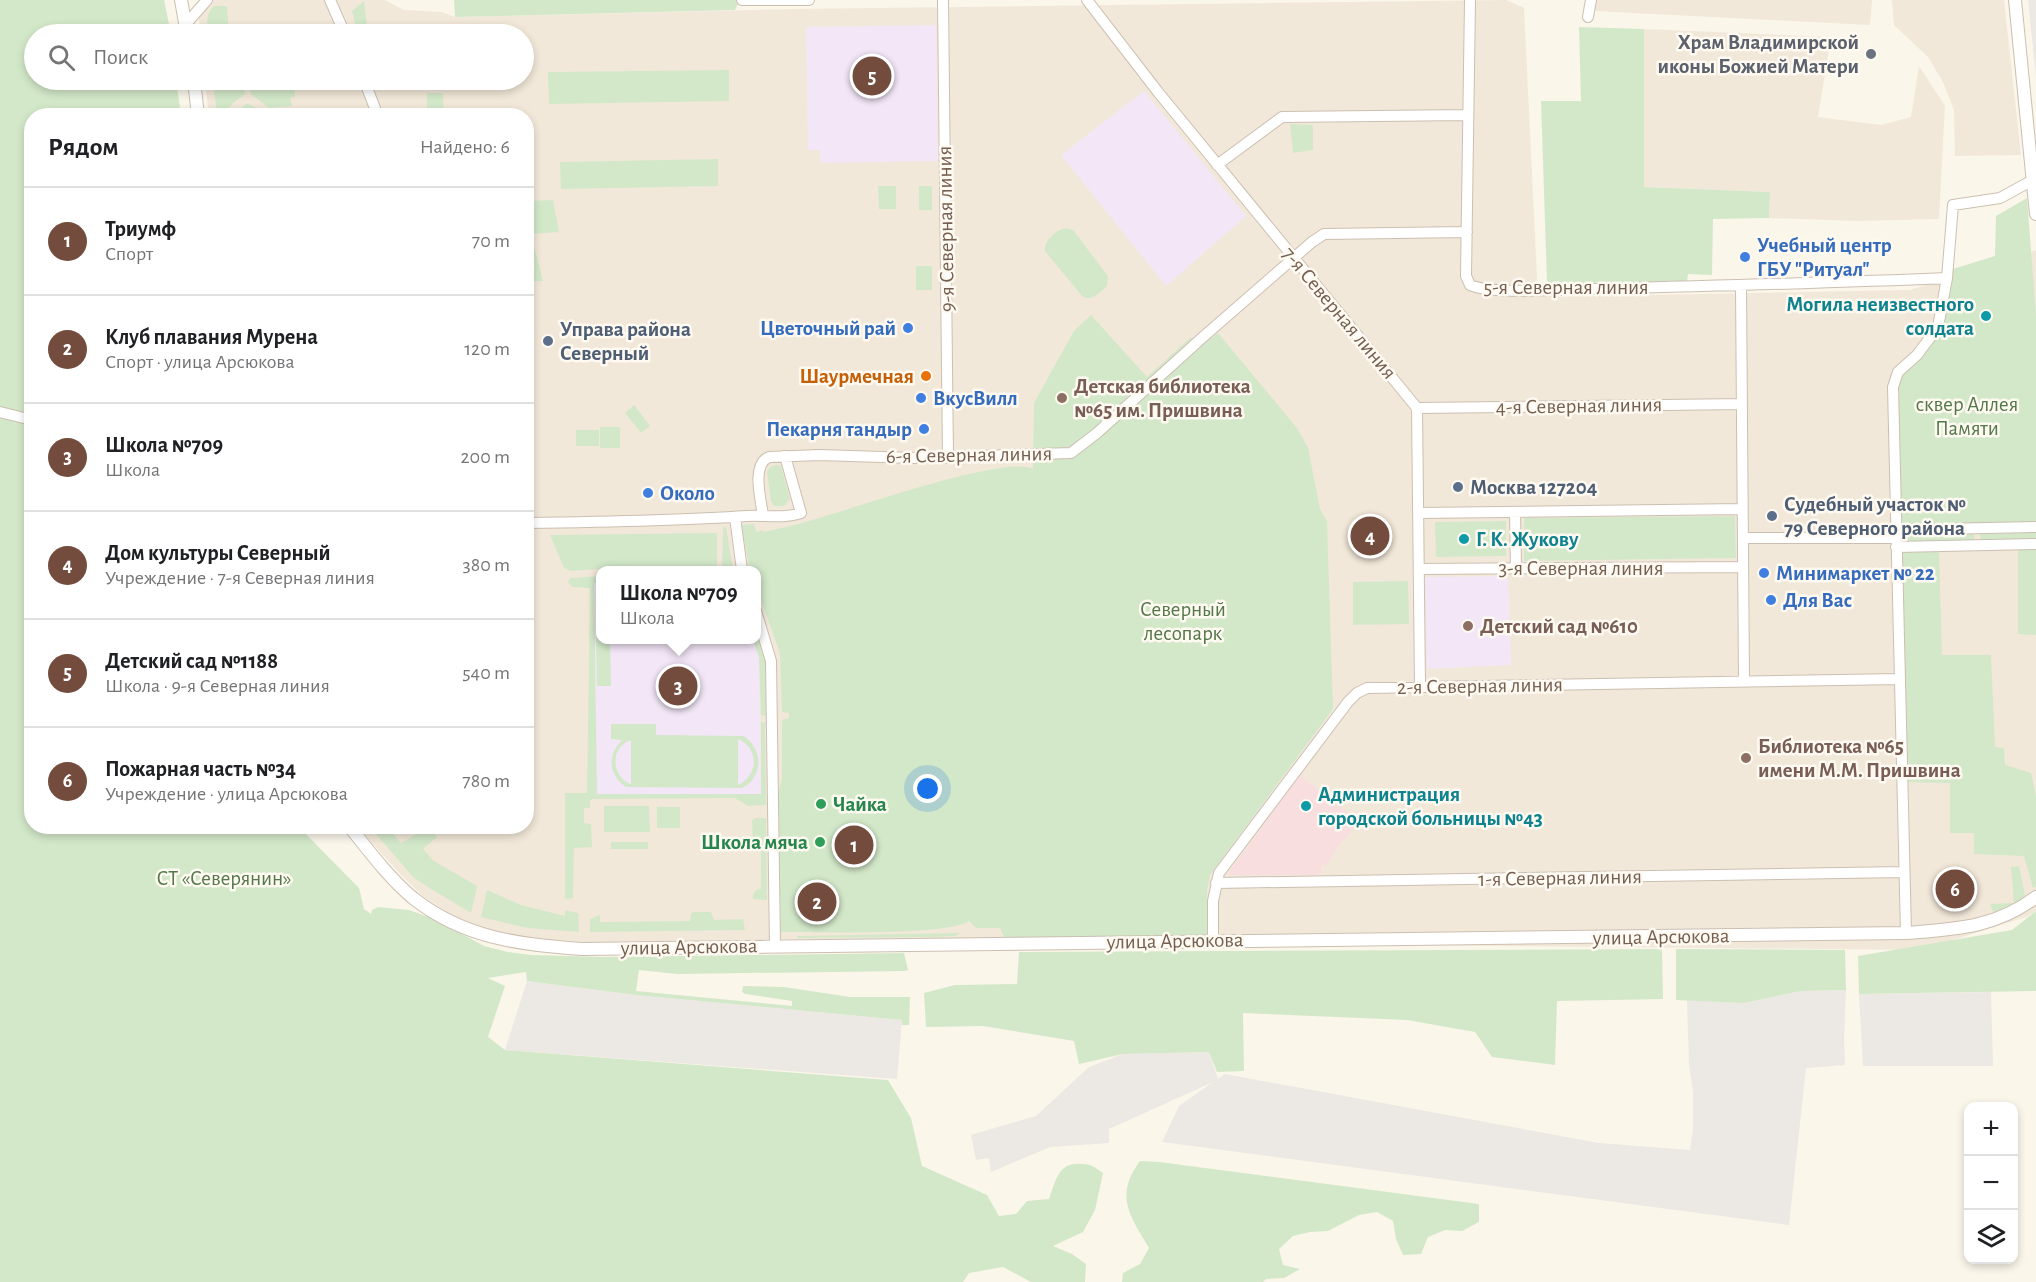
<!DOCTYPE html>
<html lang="ru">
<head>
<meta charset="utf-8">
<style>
	:root { --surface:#fff; --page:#f2f2f2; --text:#202124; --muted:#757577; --line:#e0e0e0; --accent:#734c3d }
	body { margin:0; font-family:"Alegreya Sans",sans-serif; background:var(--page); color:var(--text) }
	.controls { position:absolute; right:18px; bottom:18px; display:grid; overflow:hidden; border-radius:12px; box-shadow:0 3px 9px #0003 }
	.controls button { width:54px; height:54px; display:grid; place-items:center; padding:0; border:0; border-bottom:2px solid var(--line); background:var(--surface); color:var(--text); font:30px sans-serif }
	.you { position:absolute; left:928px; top:789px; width:21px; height:21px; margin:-15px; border:4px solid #fff; border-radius:50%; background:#1a73e8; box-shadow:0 0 0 9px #1a73e833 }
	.badge { display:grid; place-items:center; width:39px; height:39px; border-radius:50%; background:var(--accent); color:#fff; font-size:20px; font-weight:700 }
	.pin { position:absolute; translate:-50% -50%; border:3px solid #fff; box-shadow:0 2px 6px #0006 }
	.popup { position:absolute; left:596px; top:566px; width:165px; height:78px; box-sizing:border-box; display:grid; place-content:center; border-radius:12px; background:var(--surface); filter:drop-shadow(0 2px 4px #0005); font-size:20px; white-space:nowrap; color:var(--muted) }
	.popup b { font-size:22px; color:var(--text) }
	.popup::after { content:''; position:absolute; left:50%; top:100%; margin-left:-12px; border:12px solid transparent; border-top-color:var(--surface) }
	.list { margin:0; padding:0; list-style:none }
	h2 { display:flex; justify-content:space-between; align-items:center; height:78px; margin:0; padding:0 24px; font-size:26px }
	h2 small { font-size:20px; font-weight:400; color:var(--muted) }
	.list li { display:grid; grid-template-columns:39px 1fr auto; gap:18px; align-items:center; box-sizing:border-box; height:108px; padding:0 24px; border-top:2px solid var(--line) }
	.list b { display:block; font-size:22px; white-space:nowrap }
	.list p { margin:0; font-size:20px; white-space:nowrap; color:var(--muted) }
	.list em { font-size:20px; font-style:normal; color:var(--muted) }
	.icon { flex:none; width:33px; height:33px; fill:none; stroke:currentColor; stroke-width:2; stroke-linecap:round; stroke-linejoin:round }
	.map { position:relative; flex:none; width:2036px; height:1282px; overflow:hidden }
	.search { position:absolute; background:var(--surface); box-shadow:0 3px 9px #0003; left:24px; top:24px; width:510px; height:66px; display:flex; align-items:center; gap:15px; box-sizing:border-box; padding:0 21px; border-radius:33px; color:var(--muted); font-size:22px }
	.panel { position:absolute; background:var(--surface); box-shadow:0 3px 9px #0003; left:24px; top:108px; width:510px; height:726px; border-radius:24px }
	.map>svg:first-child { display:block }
	.residential { fill:#f2e8d9; fill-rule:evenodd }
	.industrial { fill:#ece8e3 }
	.education { fill:#f3e7f7 }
	.medical { fill:#f8dedf }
	.green { fill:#d3e8c9; fill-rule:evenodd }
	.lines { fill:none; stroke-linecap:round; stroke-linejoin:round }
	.minor-casing { stroke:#ccbfb1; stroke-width:12 }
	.tertiary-casing { stroke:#ccbfb1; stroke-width:14 }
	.minor { stroke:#fff; stroke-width:10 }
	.tertiary { stroke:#fff; stroke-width:12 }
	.worship-dot { fill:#6b7280; stroke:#fef9f1; stroke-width:2 }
	.shop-dot { fill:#3f7fe0; stroke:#fef9f1; stroke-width:2 }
	.culture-dot { fill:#0f9aa8; stroke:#fef9f1; stroke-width:2 }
	.service-dot { fill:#5c6f8a; stroke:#fef9f1; stroke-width:2 }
	.food-dot { fill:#e8710a; stroke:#fef9f1; stroke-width:2 }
	.education-dot { fill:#8d6e63; stroke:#fef9f1; stroke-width:2 }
	.leisure-dot { fill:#2e9e5b; stroke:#fef9f1; stroke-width:2 }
	.labels { text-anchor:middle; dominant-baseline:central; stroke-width:5; stroke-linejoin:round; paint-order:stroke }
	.worship-label { font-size:21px; font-weight:bold; fill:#5b616d; stroke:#fef9f1; text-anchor:end }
	.street-label { font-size:21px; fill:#745f50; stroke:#fef9f1 }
	.shop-label { font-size:21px; font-weight:bold; fill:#366cbe; stroke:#fef9f1; text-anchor:start }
	.culture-label { font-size:21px; font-weight:bold; fill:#0d838f; stroke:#fef9f1; text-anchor:start }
	.service-label { font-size:21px; font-weight:bold; fill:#4e5e75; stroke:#fef9f1; text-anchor:start }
	.food-label { font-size:21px; font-weight:bold; fill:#c56008; stroke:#fef9f1; text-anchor:end }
	.education-label { font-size:21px; font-weight:bold; fill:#785e54; stroke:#fef9f1; text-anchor:start }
	.park-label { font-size:21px; fill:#537849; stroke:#fef9f1 }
	.leisure-label { font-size:21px; font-weight:bold; fill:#27864d; stroke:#fef9f1; text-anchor:start }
</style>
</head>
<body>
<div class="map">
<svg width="2036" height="1282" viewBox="0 0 2036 1282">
	<rect width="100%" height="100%" fill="#fbf6ea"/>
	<path class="residential" d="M213 0H385L404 10 442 12 455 17 797 9 1506 0 1524 8 1538 297 1910 290 2036 250V911L2026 917 1921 950 786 939 603 943 522 938 488 931 452 915 424 897 401 875 358 827 526 826V116L209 115 205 80H524V34H200L199 18 204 7ZM600 570H756V640H600Z
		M1596 0H1872L1870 25 1595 11Z
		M1892 0H2004L2021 155 1955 156 1954 110 1943 82 1928 57 1894 25Z
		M1644 29 1831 37 1818 117 1881 125 1911 117 1919 66 1945 106 1939 219 1857 221 1769 218 1770 192 1644 187Z"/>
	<path class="industrial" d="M2028 0H2036V76Z
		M527 981 637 995 902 1020 897 1079 505 1050Z
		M1846 990 1844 1039 1845 1065 1806 1068 1789 1225 1162 1142 1179 1106 1213 1082 1109 1129V1143L1050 1147 991 1172 989 1158 976 1160 971 1135 1036 1116 1089 1067 1123 1054 1209 1052 1218 1079 1225 1074 1599 1143 1690 1150 1693 1129V1092L1689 1064 1687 1000 1744 1003 1801 991Z
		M1991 992 1993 1066H1863L1859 994Z"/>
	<path class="education" d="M936 25 938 161 820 163V150H808L806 27Z
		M1144 91 1246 216 1166 286 1061 155Z
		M1508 576 1511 665 1427 669 1425 577Z
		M594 582H600V640H753L759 657 761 794H597Z"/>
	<path class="medical" d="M1300 775 1355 819 1352 831 1337 848 1327 865H1322L1321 872 1318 875H1229V872Z"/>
	<path class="green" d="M0 0H164L171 34H34V80H176L181 115 32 116V826L299 827 359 888 364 909 371 914 372 910 378 907 409 910 434 919 484 946 508 952 531 955 604 957 904 953 908 970 905 971 677 974 639 970 636 991 792 1006V1001L745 994 742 992 743 986 784 987 850 997H910L909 1025H902V1020L636 995 527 981 526 972 488 978 505 986 488 1037 505 1050 888 1080 911 1118 922 1166 987 1195 999 1216 1016 1214 1027 1201 1049 1199C1056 1181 1058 1162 1081 1164 1091 1164 1095 1167 1103 1173L1095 1210 1083 1232 1053 1246 1072 1254 1086 1264 1085 1282H1031L1003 1267 969 1273 963 1282H0Z
		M454 0H740L735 10 455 17Z
		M364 1 368 34H358L352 11Z
		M214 6H227L229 34H209C207 23 205 15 214 6Z
		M1579 27 1644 29V187L1770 192 1769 218 1713 219 1712 275 1688 274 1687 282 1547 283 1541 101H1581Z
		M729 70V101L549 104 548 72Z
		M282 80H294L295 97 290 98 292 106 269 108 251 94 250 85 275 82Z
		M245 87V94C238 100 227 105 228 115H217L214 89Z
		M427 93H443L444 115H427Z
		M246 104C261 106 257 115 278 112L279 115H233Z
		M1290 124 1313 125V150L1293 153Z
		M718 159V186L561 189 560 162Z
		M878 186H896V209H879Z
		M919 186H932V210H919Z
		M2027 198 2036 315V522L1898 525 1896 390 1902 374 1942 327 1953 269 1995 256 1996 216Z
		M553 200 559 232 531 234 543 281H527V201Z
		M1066 228 1073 230 1108 276 1107 286C1099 293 1092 302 1082 296L1045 251C1044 240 1056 230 1066 228Z
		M916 266H932V290H916Z
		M1091 315 1147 377 1191 337 1200 347 1218 333 1297 428 1308 448 1320 509 1327 521 1333 709 1210 875 1207 891V935L1005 939 1000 928H976L969 921C948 936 814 932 781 932L777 798 782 778V720L789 718V713L782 712 780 653 756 586V570H750L741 525 754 524 756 532 762 530 764 532C779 528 794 526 809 521 846 511 1006 454 1033 469L1034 403 1074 331Z
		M634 405 650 426 641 433 625 413Z
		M600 427H620V448H600Z
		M576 430H599V446H576Z
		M775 465 781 466 790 499 784 506H774L771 501 767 472 769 468Z
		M1735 516 1736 558 1524 561V518Z
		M1506 521V556L1436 557 1435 522Z
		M723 527H726L733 569 722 570Z
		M717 533V570H616L613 568 571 571 564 568 550 535Z
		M2036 533V540L1981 541 1980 534Z
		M1974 534 1975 540 1905 542 1904 535Z
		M1898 550H1939L1942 655H1991L1995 747 2004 748 2005 765 2031 773 2036 796V887L2033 888 2024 856 1974 854V833H1950V783L1904 782Z
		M2018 550H2036V635L2018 634Z
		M600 576V582L594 583 597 794H761V722H765L766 805 748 806 735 798 593 799 590 801V808H584V823L591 824 592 847 574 848 573 898 565 899V793H587L590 588 572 587 568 582 570 578Z
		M1408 581 1409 624 1353 625V582Z
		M756 634 765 660 766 716 761 715 759 657 753 640H756Z
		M600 636V640H610L611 686H597L596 637Z
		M656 724V735L744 736C763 749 764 777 742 788L626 787C608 775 607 755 622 740L611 739V724ZM738 739C759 748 759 775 738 785ZM631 740V784H630C611 775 610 747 631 740Z
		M604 806H649L650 832H604Z
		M657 807H680V828H657Z
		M755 818H766L767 900 753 899V895L756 890 761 889V840L753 839 752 821Z
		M370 827H387L401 843 428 827 437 837 423 849 434 861 477 886 471 913 423 884 412 876Z
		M611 842H648V849H611Z
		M2019 866 2026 901 1995 917 1990 904 2014 903 2011 867Z
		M487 890 521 905 565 916V910L578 913 579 932 527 928 481 917Z
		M2036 911V991L1859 994 1858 956 2012 930Z
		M693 912H711L714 920 743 919 745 930 590 932V919L600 915V922L690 921 691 914Z
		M960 933 955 936 934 937 797 938V936Z
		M1662 949 1663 999 1557 1001 1555 1065 1492 1057 1475 1032 1407 1020 1243 1013 1244 1071 1217 1072 1209 1052 1123 1054 1079 1064 1074 1041 983 1026 926 1027 924 993 955 985 1017 984 1019 952Z
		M1676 949 1845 950 1846 990 1801 991 1744 1003 1676 1000Z
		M1140 1161 1159 1162 1479 1204V1222L1462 1231 1445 1230 1428 1237 1421 1254 1403 1255 1396 1239 1393 1221 1377 1212 1359 1215 1328 1231 1310 1232 1293 1236 1279 1249 1283 1265 1300 1269 1284 1278 1266 1279 1263 1282H1122L1123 1273 1140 1264 1149 1248C1130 1216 1114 1196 1140 1161Z"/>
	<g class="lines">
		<defs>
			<path id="minor" d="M330 0 345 34
				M742 0H809
				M943 0 948 458
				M1087 0 1158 92 1417 408 1420 687
				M1470 0 1466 276 1470 285C1492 295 1564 289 1592 289 1710 286 1829 283 1947 278
				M1588 17 1591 0
				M186 24 207 0
				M364 80 378 116
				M1217 165 1282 117 1468 115
				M1741 286 1744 682
				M1417 408 1742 404
				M0 412 32 420
				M1515 512 1516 568
				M1418 513 1742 509
				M763 516C761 499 751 465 769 457L819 455 914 458 1071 453 1097 433 1203 337 1312 242 1324 234 1467 232
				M735 517 742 570
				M526 523C600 522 674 521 747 516 766 515 783 519 801 513L785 456
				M1895 530 2036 527
				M1743 538H1896
				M1896 547 2036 544
				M1419 569 1743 567
				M756 611 771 661 775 946
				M1216 883 1904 872
				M1906 933 1893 387 1898 372 1917 355 1938 327 1947 278 1953 205 2000 198 2033 180
				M1213 941V901L1219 873 1348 702 1357 693 1367 688 1899 679"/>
			<path id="tertiary" d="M181 0 187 34
				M2015 0 2036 214
				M194 80 198 116
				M349 826C369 851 389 878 413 898 465 939 519 944 582 949L1906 933C1955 929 1995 928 2036 897"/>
		</defs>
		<use href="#minor" class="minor-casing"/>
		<use href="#tertiary" class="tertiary-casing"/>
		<use href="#minor" class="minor"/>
		<use href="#tertiary" class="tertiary"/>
	</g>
	<circle class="worship-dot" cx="1871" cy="54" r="6"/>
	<g class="shop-dot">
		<circle cx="1745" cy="257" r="6"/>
		<circle cx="908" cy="328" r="6"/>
		<circle cx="921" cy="398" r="6"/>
		<circle cx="924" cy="429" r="6"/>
		<circle cx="648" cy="493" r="6"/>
		<circle cx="1764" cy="573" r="6"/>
		<circle cx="1771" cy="600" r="6"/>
	</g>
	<g class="culture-dot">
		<circle cx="1986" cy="316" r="6"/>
		<circle cx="1464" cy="539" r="6"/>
		<circle cx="1306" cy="806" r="6"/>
	</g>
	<g class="service-dot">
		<circle cx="548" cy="341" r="6"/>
		<circle cx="1458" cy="487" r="6"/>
		<circle cx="1772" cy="516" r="6"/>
	</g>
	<circle class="food-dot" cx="926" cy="376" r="6"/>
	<g class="education-dot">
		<circle cx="1062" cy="398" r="6"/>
		<circle cx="1468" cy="626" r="6"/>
		<circle cx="1746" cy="758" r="6"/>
	</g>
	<g class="leisure-dot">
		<circle cx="821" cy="804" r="6"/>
		<circle cx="820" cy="842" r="6"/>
	</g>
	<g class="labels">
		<g class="worship-label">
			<text x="1859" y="42">Храм Владимирской<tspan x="1859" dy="24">иконы Божией Матери</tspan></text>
		</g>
		<g class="street-label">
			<text transform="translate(946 229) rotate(-91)">9-я Северная линия</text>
			<text x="1566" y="287">5-я Северная линия</text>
			<text transform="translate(1339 313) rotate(50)">7-я Северная линия</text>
			<text transform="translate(1579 406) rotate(-1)">4-я Северная линия</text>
			<text transform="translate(969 455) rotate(-1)">6-я Северная линия</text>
			<text x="1581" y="568">3-я Северная линия</text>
			<text transform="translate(1480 686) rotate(-1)">2-я Северная линия</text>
			<text transform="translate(1560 878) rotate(-1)">1-я Северная линия</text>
			<text transform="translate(1661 937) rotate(-1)">улица Арсюкова</text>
			<text transform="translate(1175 941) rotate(-1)">улица Арсюкова</text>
			<text transform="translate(689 947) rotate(-1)">улица Арсюкова</text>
		</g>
		<g class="shop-label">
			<text x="1757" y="245">Учебный центр<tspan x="1757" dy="24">ГБУ "Ритуал"</tspan></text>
			<text x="896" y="328" text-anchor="end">Цветочный рай</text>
			<text x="933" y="398">ВкусВилл</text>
			<text x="912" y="429" text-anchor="end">Пекарня тандыр</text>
			<text x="660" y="493">Около</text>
			<text x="1776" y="573">Минимаркет № 22</text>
			<text x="1783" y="600">Для Вас</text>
		</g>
		<g class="culture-label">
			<text x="1974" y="304" text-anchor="end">Могила неизвестного<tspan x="1974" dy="24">солдата</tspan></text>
			<text x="1476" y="539">Г. К. Жукову</text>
			<text x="1318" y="794">Администрация<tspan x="1318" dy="24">городской больницы №43</tspan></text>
		</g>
		<g class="service-label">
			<text x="560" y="329">Управа района<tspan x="560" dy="24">Северный</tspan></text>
			<text x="1470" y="487">Москва 127204</text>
			<text x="1784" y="504">Судебный участок №<tspan x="1784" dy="24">79 Северного района</tspan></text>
		</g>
		<g class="food-label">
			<text x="914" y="376">Шаурмечная</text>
		</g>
		<g class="education-label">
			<text x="1074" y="386">Детская библиотека<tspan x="1074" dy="24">№65 им. Пришвина</tspan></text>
			<text x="1480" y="626">Детский сад №610</text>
			<text x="1758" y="746">Библиотека №65<tspan x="1758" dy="24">имени М.М. Пришвина</tspan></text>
		</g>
		<g class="park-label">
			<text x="1967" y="404">сквер Аллея<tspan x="1967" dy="24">Памяти</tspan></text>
			<text x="1183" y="609">Северный<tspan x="1183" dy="24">лесопарк</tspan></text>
			<text x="224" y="878">СТ «Северянин»</text>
		</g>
		<g class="leisure-label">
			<text x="833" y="804">Чайка</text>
			<text x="808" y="842" text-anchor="end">Школа мяча</text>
		</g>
	</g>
</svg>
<div class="controls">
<button>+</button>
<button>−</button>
<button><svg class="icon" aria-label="layers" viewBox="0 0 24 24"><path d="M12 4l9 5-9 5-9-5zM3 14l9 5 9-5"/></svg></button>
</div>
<div class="you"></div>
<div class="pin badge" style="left:854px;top:845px">1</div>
<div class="pin badge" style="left:817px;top:902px">2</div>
<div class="pin badge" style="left:678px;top:686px">3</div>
<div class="popup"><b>Школа №709</b>Школа</div>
<div class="pin badge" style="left:1370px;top:536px">4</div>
<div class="pin badge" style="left:872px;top:76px">5</div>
<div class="pin badge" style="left:1955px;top:889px">6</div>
<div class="search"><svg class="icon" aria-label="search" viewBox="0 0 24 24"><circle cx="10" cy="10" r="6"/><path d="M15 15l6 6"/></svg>Поиск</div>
<section class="panel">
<h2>Рядом<small>Найдено: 6</small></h2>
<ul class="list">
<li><span class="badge">1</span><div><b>Триумф</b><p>Спорт</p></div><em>70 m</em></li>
<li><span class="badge">2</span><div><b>Клуб плавания Мурена</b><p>Спорт · улица Арсюкова</p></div><em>120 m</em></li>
<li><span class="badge">3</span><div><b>Школа №709</b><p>Школа</p></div><em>200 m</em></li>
<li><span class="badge">4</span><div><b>Дом культуры Северный</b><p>Учреждение · 7-я Северная линия</p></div><em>380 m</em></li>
<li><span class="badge">5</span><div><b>Детский сад №1188</b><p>Школа · 9-я Северная линия</p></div><em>540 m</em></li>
<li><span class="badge">6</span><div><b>Пожарная часть №34</b><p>Учреждение · улица Арсюкова</p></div><em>780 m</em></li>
</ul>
</section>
</div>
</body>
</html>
